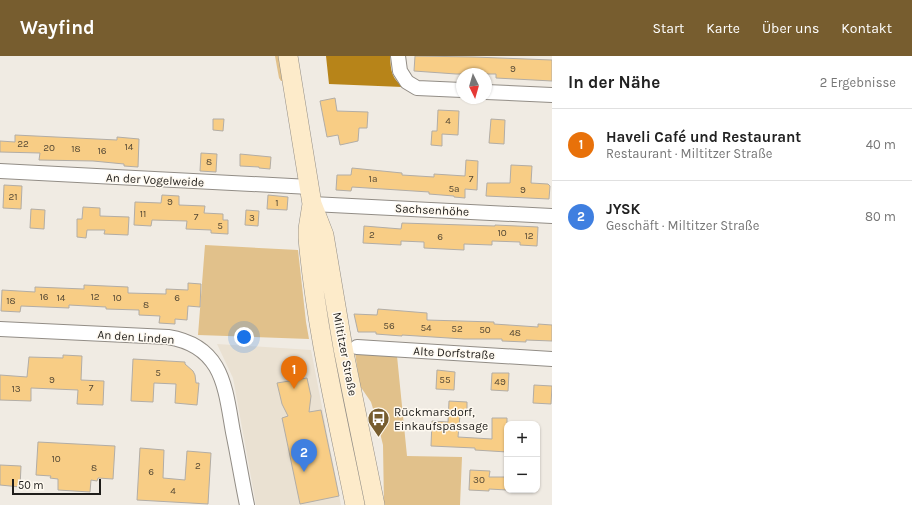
<!DOCTYPE html>
<html lang="de">
<head>
<meta charset="utf-8">
<style>
	:root { --surface:#fff; --page:#f6f6f6; --text:#222; --muted:#767676; --line:#e0e0e0; --accent:#775d2f }
	body { margin:0; font-family:Karla,sans-serif; background:var(--page); color:var(--text) }
	.controls { position:absolute; right:12px; bottom:12px; display:grid; overflow:hidden; border-radius:8px; box-shadow:0 1px 3px #0004 }
	.controls button { width:36px; height:36px; display:grid; place-items:center; padding:0; border:0; border-bottom:1px solid var(--line); background:var(--surface); color:var(--text); font:20px sans-serif }
	.compass { position:absolute; left:456px; top:12px; width:36px; height:36px; border-radius:50%; background:var(--surface); box-shadow:0 1px 3px #0004; rotate:175deg }
	.scale { position:absolute; left:12px; bottom:10px; width:89px; box-sizing:border-box; padding-left:4px; border:2px solid #1f1d1a; border-top:0; font-size:11px; line-height:14px; white-space:nowrap; color:#1f1d1a; -webkit-text-stroke:3px #fef9f0; paint-order:stroke }
	.you { position:absolute; left:244px; top:281px; width:14px; height:14px; margin:-10px; border:3px solid #fff; border-radius:50%; background:#1a73e8; box-shadow:0 0 0 6px #1a73e833 }
	.badge { display:grid; place-items:center; width:26px; height:26px; border-radius:50%; background:var(--accent); color:#fff; font-size:13px; font-weight:700 }
	.pin { position:absolute; translate:-50% -33px; filter:drop-shadow(0 1px 2px #0008) }
	.pin::after { content:''; position:absolute; top:21px; width:14px; height:12px; background:inherit; clip-path:polygon(0 0,100% 0,50% 100%) }
	.list { margin:0; padding:0; list-style:none }
	h2 { display:flex; justify-content:space-between; align-items:center; height:52px; margin:0; padding:0 16px; font-size:17px }
	h2 small { font-size:13px; font-weight:400; color:var(--muted) }
	.list li { display:grid; grid-template-columns:26px 1fr auto; gap:12px; align-items:center; box-sizing:border-box; height:72px; padding:0 16px; border-top:1px solid var(--line) }
	.list b { display:block; font-size:15px; white-space:nowrap }
	.list p { margin:0; font-size:13px; white-space:nowrap; color:var(--muted) }
	.list em { font-size:13px; font-style:normal; color:var(--muted) }
	.map { position:relative; flex:none; width:552px; height:449px; overflow:hidden }
	header { display:flex; align-items:center; gap:24px; box-sizing:border-box; height:56px; padding:0 20px; background:var(--accent); color:#fff }
	header strong { font-size:19px }
	nav { display:flex; gap:22px; margin-inline-start:auto; font-size:14px }
	main { display:flex }
	aside { flex:1; background:var(--surface) }
	.map>svg:first-child { display:block }
	.built { fill:#eae1d2 }
	.green { fill:#e1c18b }
	.water { fill:#b78419 }
	.building { fill:#f8cd85; stroke:#b2ada6 }
	.lines { fill:none; stroke-linecap:round; stroke-linejoin:round }
	.street-casing { stroke:#928d86; stroke-width:16 }
	.secondary-casing { stroke:#928d86; stroke-width:20 }
	.street { stroke:#fff; stroke-width:14 }
	.secondary { stroke:#fdebca; stroke-width:19 }
	.labels { text-anchor:middle; dominant-baseline:central; stroke-width:3; stroke-linejoin:round; paint-order:stroke }
	.number-label { font-size:10px; fill:#554935 }
	.street-label { font-size:12px; fill:#1f1d1a; stroke:#fef9f0 }
	.poi-label { font-size:12px; fill:#1f1d1a; stroke:#fef9f0; text-anchor:start }
</style>
</head>
<body>
<header>
<strong>Wayfind</strong>
<nav><a>Start</a><a>Karte</a><a>Über uns</a><a>Kontakt</a></nav>
</header>
<main>
<div class="map">
<svg width="552" height="449" viewBox="0 0 552 449">
	<rect width="100%" height="100%" fill="#f0ebe3"/>
	<path class="built" d="M217 288 311 294 341 449H256L233 322Z"/>
	<path class="green" d="M275 0H281L286 25H281L279 22Z
		M205 189 298 194 306 266 309 283 198 279Z
		M355 297 397 300 407 400 462 401 460 449H384L383 389 378 369 371 346 360 330Z"/>
	<path class="water" d="M326 0H390C391 15 391 21 403 31L329 28Z"/>
	<path class="building" d="M415 0 474 1 552 4V25L496 22V18H456L414 15Z
		M335 42 337 55 368 56 367 72H359L358 85 340 89 338 79 327 81 320 45Z
		M438 54 459 55 458 79 442 78V90L431 89 432 75H437Z
		M213 63H224L223 75 213 74Z
		M491 63 505 64 504 88 489 87Z
		M15 79 117 84V81L139 83 138 111 124 110V108L93 105 39 104 40 97 0 96V85L15 86Z
		M201 97 217 98 216 116 200 115Z
		M240 98 271 101 270 113 259 112V111L240 110Z
		M466 104 478 105 477 134 465 133V142L454 141V140L429 138V136L352 131 351 135 336 134 337 119H351L352 112 402 117V119L434 121V118L465 120Z
		M511 109 532 110 531 127 548 128 550 130 549 143 486 140 487 127H510Z
		M4 129 22 130 21 153 3 152Z
		M162 139 179 140V149L205 150 204 157 223 158V164H228V178L211 177V174L186 173 187 165 152 164 151 170 134 169 135 146 161 147Z
		M268 139 288 141 287 154 267 153Z
		M83 151 100 152V160L129 161 128 179 104 178 105 174H87L86 182 77 181V163H82Z
		M31 153 45 154 44 173 30 172Z
		M246 154 259 155 258 170 245 169Z
		M402 167 495 170V169L538 171 537 190 520 189V186L492 185V189L464 188V194L424 192V186L401 185V189L363 187 364 170 401 173Z
		M188 227 201 228 200 251 188 250 187 264 175 263V268L159 267 160 260 139 259V254L106 253V251L69 249V252L21 250 20 256 1 255 2 234 35 236V231L84 233V229L128 231V237L166 238V233L188 234Z
		M378 253 427 257V264L494 266V268L538 271V268L552 269V285L526 284V286L502 285V283H464L402 279V280L376 278V276H358L354 258 377 259Z
		M63 299 82 300 81 324 104 325 103 349 77 348 78 334 31 332V345L0 344V319L27 321 29 301 63 302Z
		M133 303 185 306V308L193 315 195 319 196 327H199L197 349 175 347 176 328 154 327 153 346 131 345Z
		M437 314 455 316 454 334 436 333Z
		M492 317H509L508 335 491 334Z
		M307 322 311 340 309 356 321 354 339 440 300 448 282 362 288 360 282 348 277 327Z
		M534 329 552 330 551 348 533 347Z
		M449 345 467 346V359H460L458 381 492 383V362H507V396L475 394V392L431 390 432 365 448 366Z
		M38 386 115 390 113 423 98 422 97 425 91 424 90 436 58 434V423L50 422 51 420 36 419Z
		M140 392 164 394 163 422 185 424 187 395 211 397 208 448 137 444Z
		M0 409 21 410 20 431 0 429Z
		M470 414 490 415 489 421H507V434L489 433V435L469 434Z"/>
	<g class="lines">
		<defs>
			<path id="street" d="M398 0 400 15 407 26 417 32 462 34
				M486 36 552 39
				M0 115 310 131
				M312 148 552 160
				M0 273 168 281C223 290 225 331 233 376 238 400 242 425 247 449
				M357 291 552 303"/>
			<path id="secondary" d="M288 0 312 148 324 179 343 292 375 449
				M312 148 308 173V182C316 272 337 360 355 449"/>
		</defs>
		<use href="#street" class="street-casing"/>
		<use href="#secondary" class="secondary-casing"/>
		<use href="#street" class="street"/>
		<use href="#secondary" class="secondary"/>
	</g>
	<defs>
		<symbol id="bus-pin" viewBox="-11 -11 22 30"><path d="M0 17L-7.5 6A9.5 9.5 0 1 1 7.5 6Z" fill="#775d2f" stroke="#fef9f0"/><path d="M-5-6H5V4H4V6H2V4H-2V6H-4V4H-5ZM-3.5-4V0h7V-4ZM-3.5 1.2v1.5H-2V1.2ZM2 1.2v1.5H3.5V1.2Z" fill="#fff"/></symbol>
	</defs>
	<g fill-rule="evenodd">
		<use href="#bus-pin" x="366" y="350" width="25" height="34"/>
	</g>
	<g class="labels">
		<g class="number-label">
			<text x="513" y="13">9</text>
			<text x="448" y="65">4</text>
			<text x="23" y="88">22</text>
			<text x="129" y="91">14</text>
			<text x="49" y="92">20</text>
			<text x="76" y="93">18</text>
			<text x="102" y="95">16</text>
			<text x="209" y="106">8</text>
			<text x="373" y="123">1a</text>
			<text x="471" y="123">7</text>
			<text x="454" y="133">5a</text>
			<text x="523" y="134">9</text>
			<text x="13" y="141">21</text>
			<text x="170" y="146">9</text>
			<text x="277" y="147">1</text>
			<text x="143" y="158">11</text>
			<text x="196" y="161">7</text>
			<text x="252" y="162">3</text>
			<text x="220" y="170">5</text>
			<text x="502" y="177">10</text>
			<text x="372" y="179">2</text>
			<text x="529" y="180">12</text>
			<text x="440" y="181">6</text>
			<text x="44" y="241">16</text>
			<text x="95" y="241">12</text>
			<text x="61" y="242">14</text>
			<text x="117" y="242">10</text>
			<text x="177" y="242">6</text>
			<text x="11" y="245">18</text>
			<text x="146" y="249">8</text>
			<text x="389" y="270">56</text>
			<text x="426" y="272">54</text>
			<text x="457" y="273">52</text>
			<text x="485" y="274">50</text>
			<text x="515" y="277">48</text>
			<text x="158" y="317">5</text>
			<text x="52" y="324">9</text>
			<text x="445" y="324">55</text>
			<text x="500" y="326">49</text>
			<text x="91" y="332">7</text>
			<text x="16" y="333">13</text>
			<text x="56" y="403">10</text>
			<text x="198" y="410">2</text>
			<text x="94" y="412">8</text>
			<text x="151" y="416">6</text>
			<text x="479" y="424">30</text>
			<text x="173" y="435">4</text>
		</g>
		<g class="street-label">
			<text transform="translate(155 124) rotate(3)">An der Vogelweide</text>
			<text transform="translate(432 154) rotate(3)">Sachsenhöhe</text>
			<text transform="translate(136 281) rotate(4)">An den Linden</text>
			<text transform="translate(454 297) rotate(3)">Alte Dorfstraße</text>
			<text transform="translate(345 298) rotate(79)">Miltitzer Straße</text>
		</g>
		<g class="poi-label">
			<text x="394" y="356">Rückmarsdorf,<tspan x="394" dy="14">Einkaufspassage</tspan></text>
		</g>
	</g>
</svg>
<div class="controls">
<button>+</button>
<button>−</button>
</div>
<svg class="compass" viewBox="-18 -18 36 36"><path d="M0-13l5 13h-10z" fill="#e53935"/><path d="M0 13l5-13h-10z" fill="#767676"/></svg>
<div class="scale">50 m</div>
<div class="you"></div>
<div class="pin badge" style="left:294px;top:333px;background:#e8710a">1</div>
<div class="pin badge" style="left:304px;top:416px;background:#3f7fe0">2</div>
</div>
<aside>
<h2>In der Nähe<small>2 Ergebnisse</small></h2>
<ul class="list">
<li><span class="badge" style="background:#e8710a">1</span><div><b>Haveli Café und Restaurant</b><p>Restaurant · Miltitzer Straße</p></div><em>40 m</em></li>
<li><span class="badge" style="background:#3f7fe0">2</span><div><b>JYSK</b><p>Geschäft · Miltitzer Straße</p></div><em>80 m</em></li>
</ul>
</aside>
</main>
</body>
</html>
